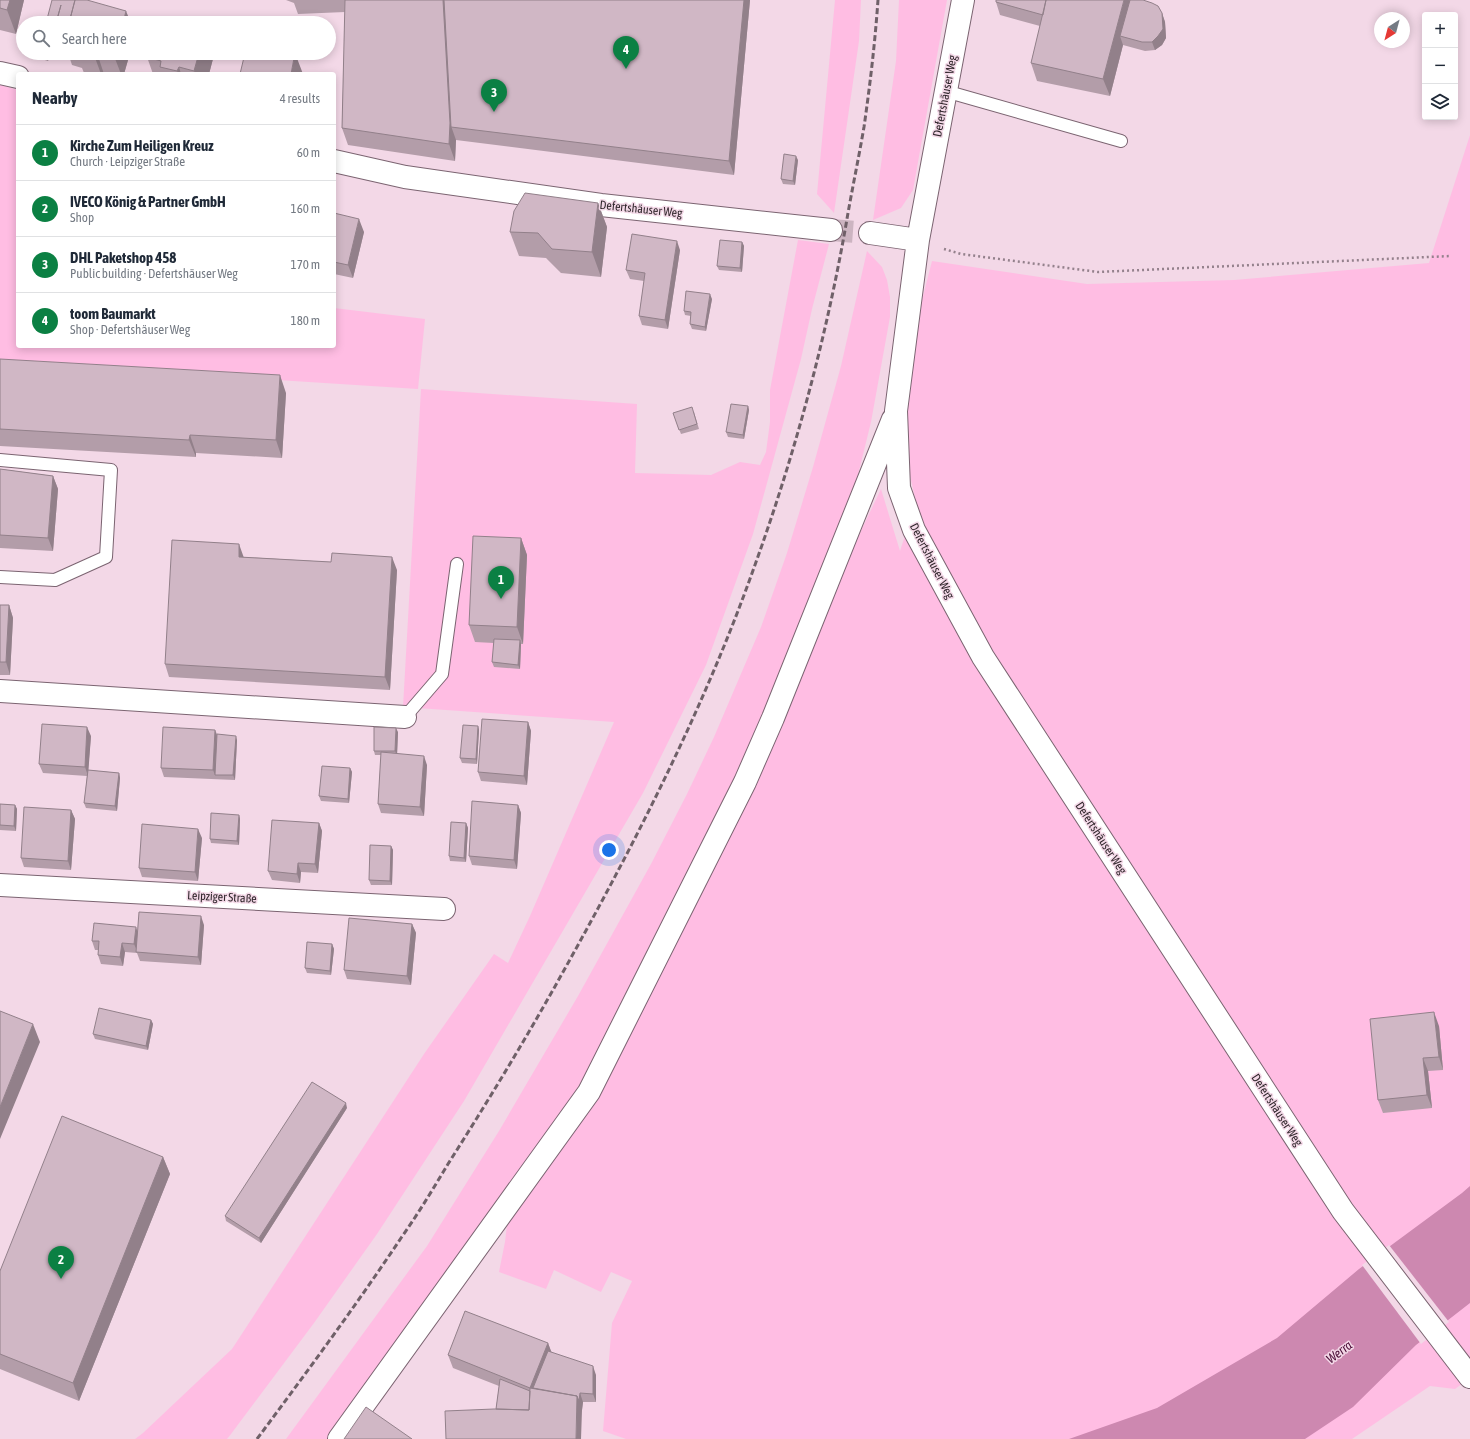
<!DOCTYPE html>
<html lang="en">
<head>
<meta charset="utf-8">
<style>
	:root { --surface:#fff; --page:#f2f2f3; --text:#1f2937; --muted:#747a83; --line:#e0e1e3; --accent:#0b8043 }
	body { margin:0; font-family:"Asap Condensed",sans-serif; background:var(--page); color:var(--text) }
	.controls { position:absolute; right:12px; top:12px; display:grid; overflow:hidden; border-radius:4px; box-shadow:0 2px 10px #0003 }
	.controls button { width:36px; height:36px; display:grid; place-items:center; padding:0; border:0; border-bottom:1px solid var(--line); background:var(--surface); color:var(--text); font:20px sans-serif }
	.compass { position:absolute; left:1374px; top:12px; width:36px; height:36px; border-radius:50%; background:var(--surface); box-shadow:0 2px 10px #0003; rotate:216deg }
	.you { position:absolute; left:609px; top:850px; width:14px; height:14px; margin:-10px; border:3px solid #fff; border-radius:50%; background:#1a73e8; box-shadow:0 0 0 6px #1a73e833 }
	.badge { display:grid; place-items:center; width:26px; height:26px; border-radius:50%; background:var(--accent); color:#fff; font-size:13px; font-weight:700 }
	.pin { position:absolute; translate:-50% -33px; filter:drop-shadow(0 1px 2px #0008) }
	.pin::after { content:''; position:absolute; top:21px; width:14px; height:12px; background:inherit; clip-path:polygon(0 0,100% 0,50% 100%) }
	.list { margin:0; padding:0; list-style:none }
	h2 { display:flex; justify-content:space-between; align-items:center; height:52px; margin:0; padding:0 16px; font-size:17px }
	h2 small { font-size:13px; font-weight:400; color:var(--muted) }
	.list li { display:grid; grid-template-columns:26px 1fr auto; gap:12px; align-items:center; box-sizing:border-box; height:56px; padding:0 16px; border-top:1px solid var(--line) }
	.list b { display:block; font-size:15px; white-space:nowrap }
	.list p { margin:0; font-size:13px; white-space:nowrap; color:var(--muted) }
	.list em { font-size:13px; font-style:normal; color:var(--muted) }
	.icon { flex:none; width:22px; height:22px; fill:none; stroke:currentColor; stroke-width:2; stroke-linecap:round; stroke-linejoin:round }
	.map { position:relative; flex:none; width:1470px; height:1439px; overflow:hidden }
	.search { position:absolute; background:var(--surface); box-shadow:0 2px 10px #0003; left:16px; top:16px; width:320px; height:44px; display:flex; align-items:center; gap:10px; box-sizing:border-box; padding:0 14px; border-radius:22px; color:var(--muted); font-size:15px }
	.panel { position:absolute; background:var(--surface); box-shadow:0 2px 10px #0003; left:16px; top:72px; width:320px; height:276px; border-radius:4px }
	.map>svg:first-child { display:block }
	.green { fill:#ffbde3 }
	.water { fill:#cd88b0 }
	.pier { fill:#f3d8e7 }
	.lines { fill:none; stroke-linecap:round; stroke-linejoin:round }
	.street-tunnel { stroke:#ccb4c1; stroke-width:22; stroke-dasharray:22 11; stroke-linecap:butt }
	.lane-casing { stroke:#7b6471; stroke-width:14 }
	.street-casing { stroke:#7b6471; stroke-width:24 }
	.path { stroke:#94818c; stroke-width:2.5; stroke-dasharray:2 3; stroke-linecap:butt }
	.lane { stroke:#fff; stroke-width:12 }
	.street { stroke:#fff; stroke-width:22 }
	.rail { stroke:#6f6068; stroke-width:3; stroke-dasharray:6 3; stroke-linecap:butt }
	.wall { fill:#b39da9 }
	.shaded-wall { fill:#92808a }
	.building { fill:#d0b7c5; stroke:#92808a }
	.labels { text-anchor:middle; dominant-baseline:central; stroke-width:3; stroke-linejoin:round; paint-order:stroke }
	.street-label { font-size:12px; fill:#2f262b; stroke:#f3d8e7 }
	.water-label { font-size:13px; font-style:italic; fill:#4a0c36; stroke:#f3d8e7 }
</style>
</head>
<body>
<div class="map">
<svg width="1470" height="1439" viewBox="0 0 1470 1439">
	<rect width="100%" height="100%" fill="#f3d8e7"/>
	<path class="green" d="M835 0H861L859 41 834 213 817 194Z
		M899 0H947L913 190 901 208 873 220 896 61Z
		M0 85 18 90V346H334V308L425 319 418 389 0 362Z
		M1470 135V1378L1455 1389 1430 1386 1352 1439H626L603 1431 612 1323 632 1281 611 1272 601 1292 554 1270 546 1289 499 1272 505 1242 507 1225 520 1197 595 1103 611 1074 631 1022 855 538 859 535 881 489 900 551 916 502 907 463 906 404 920 308 932 261 1087 284 1234 280 1429 263Z
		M798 240 829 244 812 309 801 359 753 534 706 665 643 793 464 1101 377 1234 314 1323 231 1434 227 1439H135L143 1433 232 1349 424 1054 494 954 508 963 530 916 614 722 403 707 421 389 637 404 635 473 711 475 740 462 760 465 766 452 770 422V390Z
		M867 251 882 267 887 280 890 297V317L871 422 857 479 752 748 632 992 577 1090 328 1439H286L427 1246 499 1131 578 996 651 864 687 794 714 737 761 627 787 553 813 467 841 366Z"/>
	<path class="water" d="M1470 1186V1303L1416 1345 1353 1407 1305 1439H1069L1157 1408 1277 1338 1359 1269 1462 1193Z"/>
	<path class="pier" d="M1389 1245 1449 1322 1421 1344 1362 1265Z"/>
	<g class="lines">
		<path class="street-tunnel" d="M831 230 870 233"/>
		<defs>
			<path id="lane" d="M945 91 1121 141
				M0 460 111 470 106 557 55 580 0 577
				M405 717 442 674 457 564"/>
			<path id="street" d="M963 0 918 240 896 411 899 488 914 530 983 657 1343 1211 1470 1377
				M0 73 18 77
				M334 161 405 177 601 205 831 230
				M870 233 918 240
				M0 691 405 717
				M0 885 444 909
				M339 1439 589 1092 745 782 773 718 893 419"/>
		</defs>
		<use href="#lane" class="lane-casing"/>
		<use href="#street" class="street-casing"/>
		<path class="path" d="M944 249 961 254 1098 272 1451 256"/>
		<use href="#lane" class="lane"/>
		<use href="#street" class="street"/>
		<path class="rail" d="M257 1439C306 1373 355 1307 401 1238 418 1214 433 1189 448 1164 488 1101 527 1037 563 972 634 845 702 712 751 576 794 458 827 337 848 213 853 185 859 156 864 127 870 85 875 43 878 0"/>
	</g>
	<path class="wall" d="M0 0H24L16 34 0 30Z
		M286 0H750L734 175 456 140 455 161 348 145 342 128 345 12 298 14 294 3Z
		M996 2 1162 13 1165 22 1166 38 1162 45 1155 50 1145 51 1123 45 1110 96 1037 81 1031 63 1040 26 1000 15Z
		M25 53H50L48 61 25 54Z
		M68 53H130L124 74H86L84 73 82 68 72 65Z
		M319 53H326L325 55Z
		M214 55 209 74H153L147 57Z
		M798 160 795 185 783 184 781 179Z
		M598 203 607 227 601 277 561 273 546 258 519 256 510 232Z
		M334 213 364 232 353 278 334 274Z
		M742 242 744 246 742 272 719 270 717 266Z
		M680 250 668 329 642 325 639 316 644 281 630 279 626 270Z
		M712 299 706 331 692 329 690 324 691 316 685 315 684 311Z
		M0 359 286 393 282 458 196 453V457L0 446Z
		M748 406 749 410 744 439 728 437 726 432Z
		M694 412 699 429 681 434 673 413Z
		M0 469 53 476 58 489 53 551 0 548Z
		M521 538 527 555 523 644H521L520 669 494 667 492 662 494 643 475 642 469 625Z
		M244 557 331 562 397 570 390 690 169 677 165 664Z
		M0 605H9L13 618 10 675H0Z
		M528 722 531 731 527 785 481 781 478 772Z
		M478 726 479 730 477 764 462 763 460 758Z
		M215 730 217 734 237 740 235 780 164 777 161 768Z
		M398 732 397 754 427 765 424 816 381 813 378 804 381 755H375L374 751Z
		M91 736 88 770 119 773 120 778 117 811 86 808 84 803 87 776 43 773 39 764Z
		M350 768 352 772 349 803 321 801 319 796Z
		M0 804 15 805 17 809 16 831 0 830Z
		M518 805 521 813 517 869 472 865 469 856Z
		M71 810 75 819 71 870 24 867 21 858Z
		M239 815 240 819 239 845 211 843 210 839Z
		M319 823 322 831 318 873 301 872 300 883 272 880 268 871Z
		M466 823 468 828 466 862 450 861 449 856Z
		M202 838 198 881 142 877 139 868Z
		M391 846 393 850 392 885H371L369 880Z
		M412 924 416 933 411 985 347 979 344 970Z
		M204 925 201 965 140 961 137 953 125 952 123 966 101 964 98 955V950H95L92 941 138 932Z
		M332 944 334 949 331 975 307 973 305 968Z
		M151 1020 153 1024 148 1050 95 1039 93 1034Z
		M1439 1026 1443 1070 1428 1071 1432 1108 1383 1113 1378 1100Z
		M347 1108 261 1243 226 1221 225 1216Z
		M163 1157 170 1174 79 1401 0 1369V1271Z
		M548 1343 551 1352 596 1375V1402H583L582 1410 496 1409 499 1386 453 1368 448 1355Z"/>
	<path class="shaded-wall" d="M10 0H24L16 34 7 10Z
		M443 0H448L451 127 450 123Z
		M744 0H750L734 175 729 161Z
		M1124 0H1135L1120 36 1123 45 1110 96 1103 79Z
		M126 11 131 23H123Z
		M1162 13 1165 22 1166 38 1162 45 1155 50 1152 42Z
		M330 34 331 39 329 45V36Z
		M47 53H50L48 61 46 56Z
		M95 53H97L104 74H101L94 55Z
		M115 53H130L124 74H121L114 56Z
		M199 53H213L214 55 209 74H195L194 71Z
		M295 53 303 74H291Z
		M179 67 181 74H178L177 71Z
		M450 123 456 140 455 161 449 144Z
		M796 156 798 160 795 185 793 181Z
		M598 203 607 227 601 277 592 252Z
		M359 219 364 232 353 278 348 265Z
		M677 241 680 250 668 329 665 320Z
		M742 242 744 246 742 272 740 268Z
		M710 294 712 299 706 331 705 327Z
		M280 375 286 393 282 458 276 440Z
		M748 406 749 410 744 439 743 435Z
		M190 435 196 453V457L189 440Z
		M53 476 58 489 53 551 48 538Z
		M521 538 527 555 523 644 517 627Z
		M239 544 244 558 239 557Z
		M392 557 397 570 390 690 385 677Z
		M9 605 13 618 10 675 6 662Z
		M520 640 521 644 520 669 518 665Z
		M528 722 531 731 527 785 524 776Z
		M478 726 479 730 477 764 476 759Z
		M87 727 91 736 88 776 85 767Z
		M396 728 398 732 397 756 395 751Z
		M215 730 218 739 215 775 213 770Z
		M236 736 237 740 235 780 233 775Z
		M424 756 427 765 424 816 420 807Z
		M350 768 352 772 349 803 348 799Z
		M119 773 120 778 117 811 115 806Z
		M15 805 17 809 16 831 14 826Z
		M518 805 521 813 517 869 514 860Z
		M71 810 75 819 71 870 68 861Z
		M239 815 240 819 239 845 237 841Z
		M319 823 322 831 318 873 315 864Z
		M466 823 468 828 466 862 464 858Z
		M198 829 202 838 198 881 195 872Z
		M391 846 393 850 392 885 390 881Z
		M298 863 301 872 300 883 297 874Z
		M201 916 204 925 201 965 198 957Z
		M412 924 416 933 411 985 407 976Z
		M136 927 139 936 138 953 134 944Z
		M122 943 125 952 123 966 120 957Z
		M332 944 334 949 331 975 330 971Z
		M1434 1012 1439 1026 1443 1070 1439 1057Z
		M151 1020 153 1024 148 1050 146 1046Z
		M33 1024 40 1042 0 1139V1107Z
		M1423 1058 1428 1071 1432 1108 1427 1095Z
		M346 1103 347 1108 261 1243 259 1238Z
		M163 1157 170 1174 79 1401 73 1383Z
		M548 1343 553 1356 538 1393 530 1388Z
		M593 1366 596 1375V1402L593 1394Z
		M580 1393 583 1402 582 1410 581 1439H576L577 1396Z"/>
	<path class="building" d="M0 0H10L7 10 0 8Z
		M52 0H75L69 23H56L61 5 56 23H46Z
		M75 0H87L126 11 123 23H69Z
		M345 0H443L450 123 449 144 342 128Z
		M444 0H744L729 161 451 127Z
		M996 0H1046L1043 15 996 2Z
		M1046 0H1124L1103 79 1031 63Z
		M1130 0H1143L1152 3 1158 6 1162 13 1163 29 1158 36 1152 42H1142L1120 36Z
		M157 18 177 23H156Z
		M36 53H47L46 56Z
		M88 53H95L94 55Z
		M105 53H115L114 56Z
		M148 53H199L194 71 179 67 177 71 160 67 161 61 147 57Z
		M245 53H295L291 74H240Z
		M784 154 796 156 793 181 781 179Z
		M525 193 598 203 592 252 552 249 538 233 510 232 514 211Z
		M334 213 359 219 348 265 334 262Z
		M632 234 677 241 665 320 639 316 645 273 626 270Z
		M720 240 742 242 740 268 717 266Z
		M686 291 710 294 705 327 690 324 691 312 684 311Z
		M0 359 280 375 276 440 190 435 189 440 0 429Z
		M731 404 748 406 743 435 726 432Z
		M692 407 697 424 679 430 673 413Z
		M0 469 53 476 48 538 0 535Z
		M473 536 521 538 517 627 469 625Z
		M172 540 239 544V557L331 562 332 553 392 557 385 677 165 664Z
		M0 605H9L6 662H0Z
		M494 639 520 640 518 665 492 662Z
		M482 719 528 722 524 776 478 772Z
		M42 724 87 727 85 767 39 764Z
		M463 725 478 726 476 759 460 758Z
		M163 727 215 730 213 770 161 768Z
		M374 727 396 728 395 751H374Z
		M217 734 236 736 233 775H215Z
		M381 752 424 756 420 807 378 804Z
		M322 766 350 768 348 799 319 796Z
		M88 770 119 773 115 806 84 803Z
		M472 801 518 805 514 860 469 856Z
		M0 804 15 805 14 826 0 825Z
		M24 807 71 810 68 861 21 858Z
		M211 813 239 815 237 841 210 839Z
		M272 820 319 823 315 864 298 863 297 874 268 871Z
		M451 822 466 823 464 858 449 856Z
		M142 824 198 829 195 872 139 868Z
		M370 845 391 846 390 881 369 880Z
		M139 912 201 916 198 957 136 952Z
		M349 918 412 924 407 976 344 970Z
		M94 923 136 927 134 944 122 943 120 957 98 955 99 941H92Z
		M307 942 332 944 330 971 305 968Z
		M99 1008 151 1020 146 1046 93 1034Z
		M0 1011 33 1024 0 1107Z
		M1434 1012 1439 1057 1423 1058 1427 1095 1378 1100 1370 1019Z
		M312 1082 346 1103 259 1238 225 1216Z
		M62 1116 163 1157 73 1383 0 1354V1271Z
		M465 1311 548 1343 530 1388 448 1355Z
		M548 1351 593 1366V1394L580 1393 579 1401 577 1396 533 1388Z
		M500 1379 530 1391 529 1410 496 1409Z
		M530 1388 577 1396 576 1439H446L445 1411 494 1409 529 1410Z
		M366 1407 412 1439H344Z"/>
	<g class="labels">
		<g class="street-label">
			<text transform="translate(945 96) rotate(-79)">Defertshäuser Weg</text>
			<text transform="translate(641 209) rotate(6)">Defertshäuser Weg</text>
			<text transform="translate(932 561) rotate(63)">Defertshäuser Weg</text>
			<text transform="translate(1101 838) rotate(57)">Defertshäuser Weg</text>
			<text transform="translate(222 897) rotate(3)">Leipziger Straße</text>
			<text transform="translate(1277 1110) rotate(57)">Defertshäuser Weg</text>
		</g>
		<g class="water-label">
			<text transform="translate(1339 1352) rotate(-37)">Werra</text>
		</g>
	</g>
</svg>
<div class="controls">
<button>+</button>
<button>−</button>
<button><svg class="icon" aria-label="layers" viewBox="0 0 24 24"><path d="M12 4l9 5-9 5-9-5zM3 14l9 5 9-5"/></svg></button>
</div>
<svg class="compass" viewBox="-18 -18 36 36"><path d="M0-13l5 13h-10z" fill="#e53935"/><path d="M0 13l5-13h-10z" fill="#747a83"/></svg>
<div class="you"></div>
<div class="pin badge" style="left:501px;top:599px">1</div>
<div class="pin badge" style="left:61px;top:1279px">2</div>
<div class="pin badge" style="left:494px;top:112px">3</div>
<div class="pin badge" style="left:626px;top:69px">4</div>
<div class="search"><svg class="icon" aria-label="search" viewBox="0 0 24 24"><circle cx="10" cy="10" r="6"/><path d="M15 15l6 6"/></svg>Search here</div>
<section class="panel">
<h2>Nearby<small>4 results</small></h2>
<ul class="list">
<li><span class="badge">1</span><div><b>Kirche Zum Heiligen Kreuz</b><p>Church · Leipziger Straße</p></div><em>60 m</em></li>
<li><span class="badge">2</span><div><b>IVECO König &amp; Partner GmbH</b><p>Shop</p></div><em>160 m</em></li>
<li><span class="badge">3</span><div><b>DHL Paketshop 458</b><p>Public building · Defertshäuser Weg</p></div><em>170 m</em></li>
<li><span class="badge">4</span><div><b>toom Baumarkt</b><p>Shop · Defertshäuser Weg</p></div><em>180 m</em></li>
</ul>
</section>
</div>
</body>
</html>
